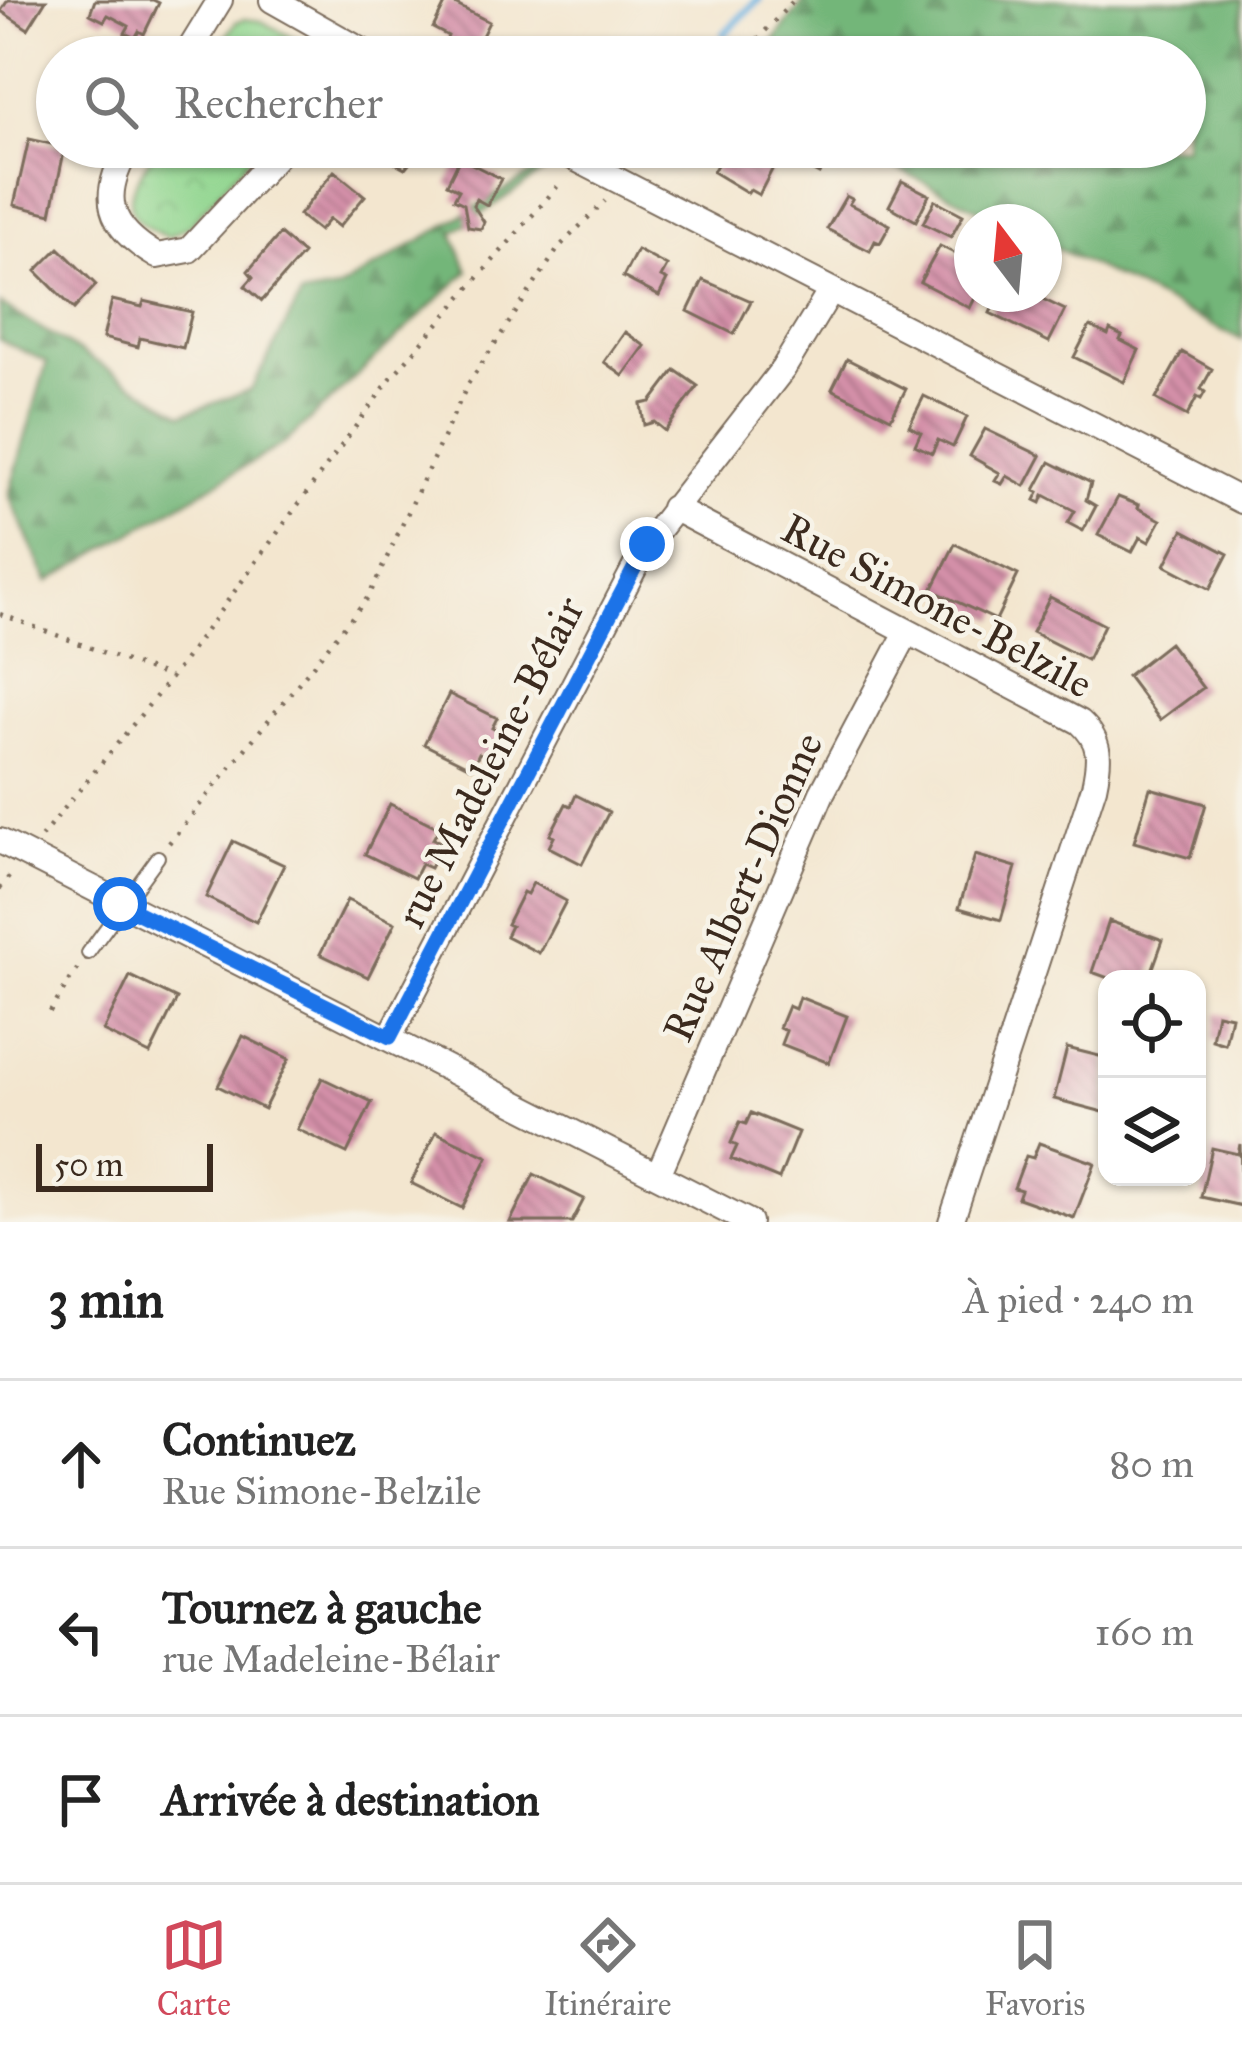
<!DOCTYPE html>
<html lang="fr">
<head>
<meta charset="utf-8">
<style>
	:root { --surface:#fff; --page:#f6f6f6; --text:#222; --muted:#767676; --line:#e0e0e0; --accent:#d1495b }
	body { margin:0; font-family:"IM FELL Great Primer",serif; background:var(--page); color:var(--text) }
	.controls { position:absolute; right:36px; bottom:36px; display:grid; overflow:hidden; border-radius:24px; box-shadow:0 3px 9px #0004 }
	.controls button { width:108px; height:108px; display:grid; place-items:center; padding:0; border:0; border-bottom:3px solid var(--line); background:var(--surface); color:var(--text); font:60px sans-serif }
	.compass { position:absolute; left:954px; top:204px; width:108px; height:108px; border-radius:50%; background:var(--surface); box-shadow:0 3px 9px #0004; rotate:344deg }
	.scale { position:absolute; left:36px; bottom:30px; width:177px; box-sizing:border-box; padding-left:12px; border:6px solid #3b2a1e; border-top:0; font-size:33px; line-height:42px; white-space:nowrap; color:#3b2a1e; -webkit-text-stroke:9px #f7f3e8; paint-order:stroke }
	.stop { position:absolute; width:36px; height:36px; margin:-27px; border:9px solid #1a73e8; border-radius:50%; background:#fff }
	.stop.end { background:#1a73e8; border-color:#fff; box-shadow:0 3px 12px #0008 }
	.list { margin:0; padding:0; list-style:none }
	h2 { display:flex; justify-content:space-between; align-items:center; height:156px; margin:0; padding:0 48px; font-size:51px }
	h2 small { font-size:39px; font-weight:400; color:var(--muted) }
	.list li { display:grid; grid-template-columns:78px 1fr auto; gap:36px; align-items:center; box-sizing:border-box; height:168px; padding:0 48px; border-top:3px solid var(--line) }
	.list b { display:block; font-size:45px; white-space:nowrap }
	.list p { margin:0; font-size:39px; white-space:nowrap; color:var(--muted) }
	.list em { font-size:39px; font-style:normal; color:var(--muted) }
	.icon { flex:none; width:66px; height:66px; fill:none; stroke:currentColor; stroke-width:2; stroke-linecap:round; stroke-linejoin:round }
	.map { position:relative; flex:none; width:1242px; height:1222px; overflow:hidden }
	.search { position:absolute; background:var(--surface); box-shadow:0 3px 9px #0004; left:36px; right:36px; top:36px; height:132px; display:flex; align-items:center; gap:30px; box-sizing:border-box; padding:0 42px; border-radius:66px; color:var(--muted); font-size:45px }
	.sheet { height:660px; background:var(--surface) }
	nav { display:flex; justify-content:space-around; align-items:center; box-sizing:border-box; height:168px; border-top:3px solid var(--line); background:var(--surface); font-size:33px; color:var(--muted) }
	nav a { display:grid; justify-items:center; gap:6px }
	nav .on { color:var(--accent) }
	.map>svg:first-child { display:block }
	.forest { fill:url(#forest-firs); stroke:#57704c; stroke-width:3 }
	.park { fill:url(#park-crowns); stroke:#658056; stroke-width:3 }
	.lines { fill:none; stroke-linecap:round; stroke-linejoin:round }
	.stream { stroke:#68b0e0; stroke-width:8 }
	.building { fill:url(#building-back-hatch) }
	.service-casing { stroke:#7b6c5c; stroke-width:16 }
	.minor-casing { stroke:#7b6c5c; stroke-width:28 }
	.path { stroke:#7b6c5c; stroke-width:4.5; stroke-dasharray:3 9; stroke-linecap:butt }
	.service { stroke:#fff; stroke-width:12 }
	.minor { stroke:#fff; stroke-width:24 }
	.route { stroke:#1a73e8; stroke-width:15 }
	.labels { text-anchor:middle; dominant-baseline:central; stroke-width:9; stroke-linejoin:round; paint-order:stroke }
	.street-label { font-size:42px; fill:#3b2a1e; stroke:#f7f3e8 }
</style>
</head>
<body>
<div class="map">
<svg width="1242" height="1222" viewBox="0 0 1242 1222">
	<defs>
		<pattern id="forest-firs" width="22" height="20" patternUnits="userSpaceOnUse" patternTransform="scale(3)"><rect width="22" height="20" fill="#73b679"/><path d="M5 1l3.5 6h-7zM16 11l3.5 6h-7z" fill="#609463"/></pattern>
		<pattern id="park-crowns" width="20" height="18" patternUnits="userSpaceOnUse" patternTransform="scale(3)"><rect width="20" height="18" fill="#8fd58e"/><path d="M2 6a3 3 0 1 1 6 0M12 15a3 3 0 1 1 6 0" fill="none" stroke="#7cb77a"/></pattern>
		<pattern id="building-back-hatch" width="6" height="6" patternUnits="userSpaceOnUse" patternTransform="scale(3)"><rect width="6" height="6" fill="#d490a9"/><path d="M-1 5l2 2M0 0l6 6M5-1l2 2" fill="none" stroke="#ad7689"/></pattern>
	</defs>
	<rect width="100%" height="100%" fill="#f7f3e8"/>
	<filter id="ink" filterUnits="userSpaceOnUse"><feTurbulence type="fractalNoise" baseFrequency=".00833" numOctaves="2"/><feDisplacementMap in="SourceGraphic" scale="24" xChannelSelector="R" yChannelSelector="G"/><feConvolveMatrix kernelMatrix="1 2 1 2 8 2 1 2 1" color-interpolation-filters="sRGB"/></filter>
	<filter id="wash" filterUnits="userSpaceOnUse"><feTurbulence type="fractalNoise" baseFrequency=".004" numOctaves="4" result="noise"/><feDisplacementMap in="SourceGraphic" scale="48" xChannelSelector="R" yChannelSelector="G"/><feGaussianBlur stdDeviation="2.7" result="paint"/><feColorMatrix in="noise" values="0 0 0 0 0 0 0 0 0 0 0 0 0 0 0 0 0 1.4 0 .05"/><feComposite in="paint" operator="in"/></filter>
	<g filter="url(#wash)">
		<rect width="100%" height="100%" fill="#f3e6cf"/>
		<path class="forest" d="M805 0H1242V340L1044 242V222H1004L854 147H1185V57H761Z
			M577 147H580L453 233 468 271 286 442 48 582 9 495 47 362 0 340V304L183 414 251 390 301 296 337 290Z"/>
		<path class="park" d="M244 19 261 21 330 57H213L236 22Z
			M157 147H259L190 225 168 237C108 215 132 188 157 147Z"/>
		<g class="lines">
			<path class="stream" d="M724 34 758 0"/>
		</g>
		<g id="blocks">
			<path class="building" d="M8 0H46L28 29 1 11Z
				M95 0H153L159 3 144 34 139 31 135 38 125 33 129 26 108 15 104 21 90 14Z
				M447 0 489 22 475 50 447 39 448 36 433 28Z
				M541 42 571 57H534Z
				M29 139 65 147 51 214 14 205Z
				M365 147H416L419 151 405 168Z
				M727 147H743L775 164 759 195 750 190 748 193 713 172Z
				M792 147H831L833 148 819 174 786 157Z
				M460 158 501 179 487 205 476 199 473 205 484 222 481 229 468 227 464 204 454 199 459 190 447 184Z
				M334 171 365 196 339 227 329 219 319 231 299 215Z
				M902 181 929 195 916 221 889 206Z
				M846 196 852 199 849 204 890 225 880 243 875 241 870 251 827 229Z
				M935 200 963 215 951 237 923 223Z
				M280 234 303 254 262 301 245 286 253 277 248 271Z
				M940 246 972 262V294H977L970 308 920 282Z
				M59 248 96 285 74 309 36 271Z
				M637 250 667 266 661 277 667 280 659 296 623 277Z
				M703 280 751 301 734 334 688 311Z
				M999 294H1032L1065 310 1049 342 990 313Z
				M112 300 142 307 144 301 192 312 183 348 140 338 138 347 103 338Z
				M1090 326 1108 335 1110 330 1122 336 1120 340 1139 350 1124 382 1074 357Z
				M625 332 645 346 623 376 604 362Z
				M1182 352 1212 369 1201 389 1205 392 1201 399 1197 397 1187 416 1156 399Z
				M847 359 906 389 891 418 832 389Z
				M675 370 698 386 665 431 654 422 644 425 641 404 651 402Z
				M924 396 967 417 953 447 938 440 932 453 915 445 921 432 909 426Z
				M985 429 1041 456 1025 486 1007 476 1002 484 995 481 1000 473 970 456Z
				M1050 462 1091 483 1086 500 1096 506 1083 531 1068 523 1075 511 1044 495 1041 503 1035 500 1039 492 1035 490Z
				M1118 497 1139 505 1138 508 1161 520 1149 542 1140 537 1132 552 1098 535Z
				M1183 530 1228 554 1210 589 1165 565Z
				M955 544 1018 575 996 620 932 590Z
				M1050 597 1104 625 1087 660 1032 632Z
				M1169 643 1203 688 1160 720 1127 676Z
				M449 694 497 718 492 728 501 733 489 758 479 753 472 768 424 744Z
				M1150 788 1206 804 1190 858 1134 842Z
				M576 795 609 812 582 864 549 847 554 837 550 835 566 804 571 806Z
				M390 804 439 828 433 839 443 843 430 868 421 864 414 878 365 854Z
				M233 841 284 865 256 922 206 897Z
				M975 855 1016 867 1001 920 959 908Z
				M533 883 566 901 539 953 506 936 511 926 507 924 523 892 527 894Z
				M347 900 395 923 368 977 320 954Z
				M1109 921 1163 940 1149 979H1111L1092 972Z
				M130 976 177 999 150 1054 103 1031Z
				M799 997 847 1016 829 1063 781 1044 786 1031 779 1028 788 1006 795 1009Z
				M1217 1013 1231 1016 1225 1044 1212 1040Z
				M243 1036 289 1059 264 1109 218 1086Z
				M1067 1048 1107 1058V1113L1054 1099Z
				M322 1078 372 1102 347 1153 297 1129Z
				M751 1113 798 1132 779 1179 731 1159 737 1146 731 1143 740 1122 746 1124Z
				M436 1132 488 1157 462 1208 411 1183Z
				M1039 1143 1095 1163 1074 1218 1018 1198 1021 1190 1014 1188 1026 1156 1033 1158Z
				M1240 1144 1242 1206 1201 1197 1212 1148 1238 1154Z
				M534 1174 584 1199 572 1222H510Z"/>
		</g>
	</g>
	<g filter="url(#ink)">
		<use href="#blocks" fill-opacity="0" stroke="#7b6c5c" stroke-width="3"/>
		<g class="lines">
			<defs>
				<path id="service" d="M88 953 158 857"/>
				<path id="minor" d="M272 0 373 57
					M185 57 220 0
					M129 147C99 196 107 227 157 256L189 250 285 147
					M553 147 1242 501
					M673 508 1080 722C1102 742 1100 759 1094 787L951 1222
					M0 841 749 1222
					M390 1037 647 544 783 369 830 292
					M658 1175 822 793 906 634"/>
			</defs>
			<use href="#service" class="service-casing"/>
			<use href="#minor" class="minor-casing"/>
			<path class="path" d="M741 57 794 0
				M617 155 634 147
				M0 614 169 677
				M41 837 171 678 391 378 563 180
				M169 843 369 596 468 384 560 246 605 201
				M0 889 11 874
				M50 1012 79 966"/>
			<use href="#service" class="service"/>
			<use href="#minor" class="minor"/>
		</g>
	</g>
	<g class="lines" filter="url(#ink)">
		<path class="route" d="M120 904 390 1037 647 544"/>
	</g>
	<g class="labels">
		<g class="street-label">
			<text transform="translate(937 606) rotate(28)">Rue Simone-Belzile</text>
			<text transform="translate(490 762) rotate(-63)">rue Madeleine-Bélair</text>
			<text transform="translate(743 887) rotate(-66)">Rue Albert-Dionne</text>
		</g>
	</g>
</svg>
<div class="controls">
<button><svg class="icon" aria-label="locate" viewBox="0 0 24 24"><circle cx="12" cy="12" r="6"/><path d="M12 2v4M12 18v4M2 12h4M18 12h4"/></svg></button>
<button><svg class="icon" aria-label="layers" viewBox="0 0 24 24"><path d="M12 4l9 5-9 5-9-5zM3 14l9 5 9-5"/></svg></button>
</div>
<svg class="compass" viewBox="-18 -18 36 36"><path d="M0-13l5 13h-10z" fill="#e53935"/><path d="M0 13l5-13h-10z" fill="#767676"/></svg>
<div class="scale">50 m</div>
<div class="stop" style="left:120px;top:904px"></div>
<div class="stop end" style="left:647px;top:544px"></div>
<div class="search"><svg class="icon" aria-label="search" viewBox="0 0 24 24"><circle cx="10" cy="10" r="6"/><path d="M15 15l6 6"/></svg>Rechercher</div>
</div>
<section class="sheet">
<h2>3 min<small>À pied · 240 m</small></h2>
<ul class="list">
<li><svg class="icon" aria-label="ahead" viewBox="0 0 24 24"><path d="M12 20V5M6 11l6-6 6 6"/></svg><div><b>Continuez</b><p>Rue Simone-Belzile</p></div><em>80 m</em></li>
<li><svg class="icon" aria-label="left" viewBox="0 0 24 24"><path d="M17 20v-9H6M10 6l-5 5 5 5"/></svg><div><b>Tournez à gauche</b><p>rue Madeleine-Bélair</p></div><em>160 m</em></li>
<li><svg class="icon" aria-label="arrive" viewBox="0 0 24 24"><path d="M6 21V4h12l-3 4 3 4H6"/></svg><div><b>Arrivée à destination</b></div></li>
</ul>
</section>
<nav>
<a class="on"><svg class="icon" aria-label="map" viewBox="0 0 24 24"><path d="M3 6l6-2 6 2 6-2v14l-6 2-6-2-6 2zM9 4v14M15 6v14"/></svg>Carte</a>
<a><svg class="icon" aria-label="directions" viewBox="0 0 24 24"><path d="M12 3l9 9-9 9-9-9zM9 14v-3h6M13 9l2 2-2 2"/></svg>Itinéraire</a>
<a><svg class="icon" aria-label="saved" viewBox="0 0 24 24"><path d="M7 4h10v16l-5-4-5 4z"/></svg>Favoris</a>
</nav>
</body>
</html>
